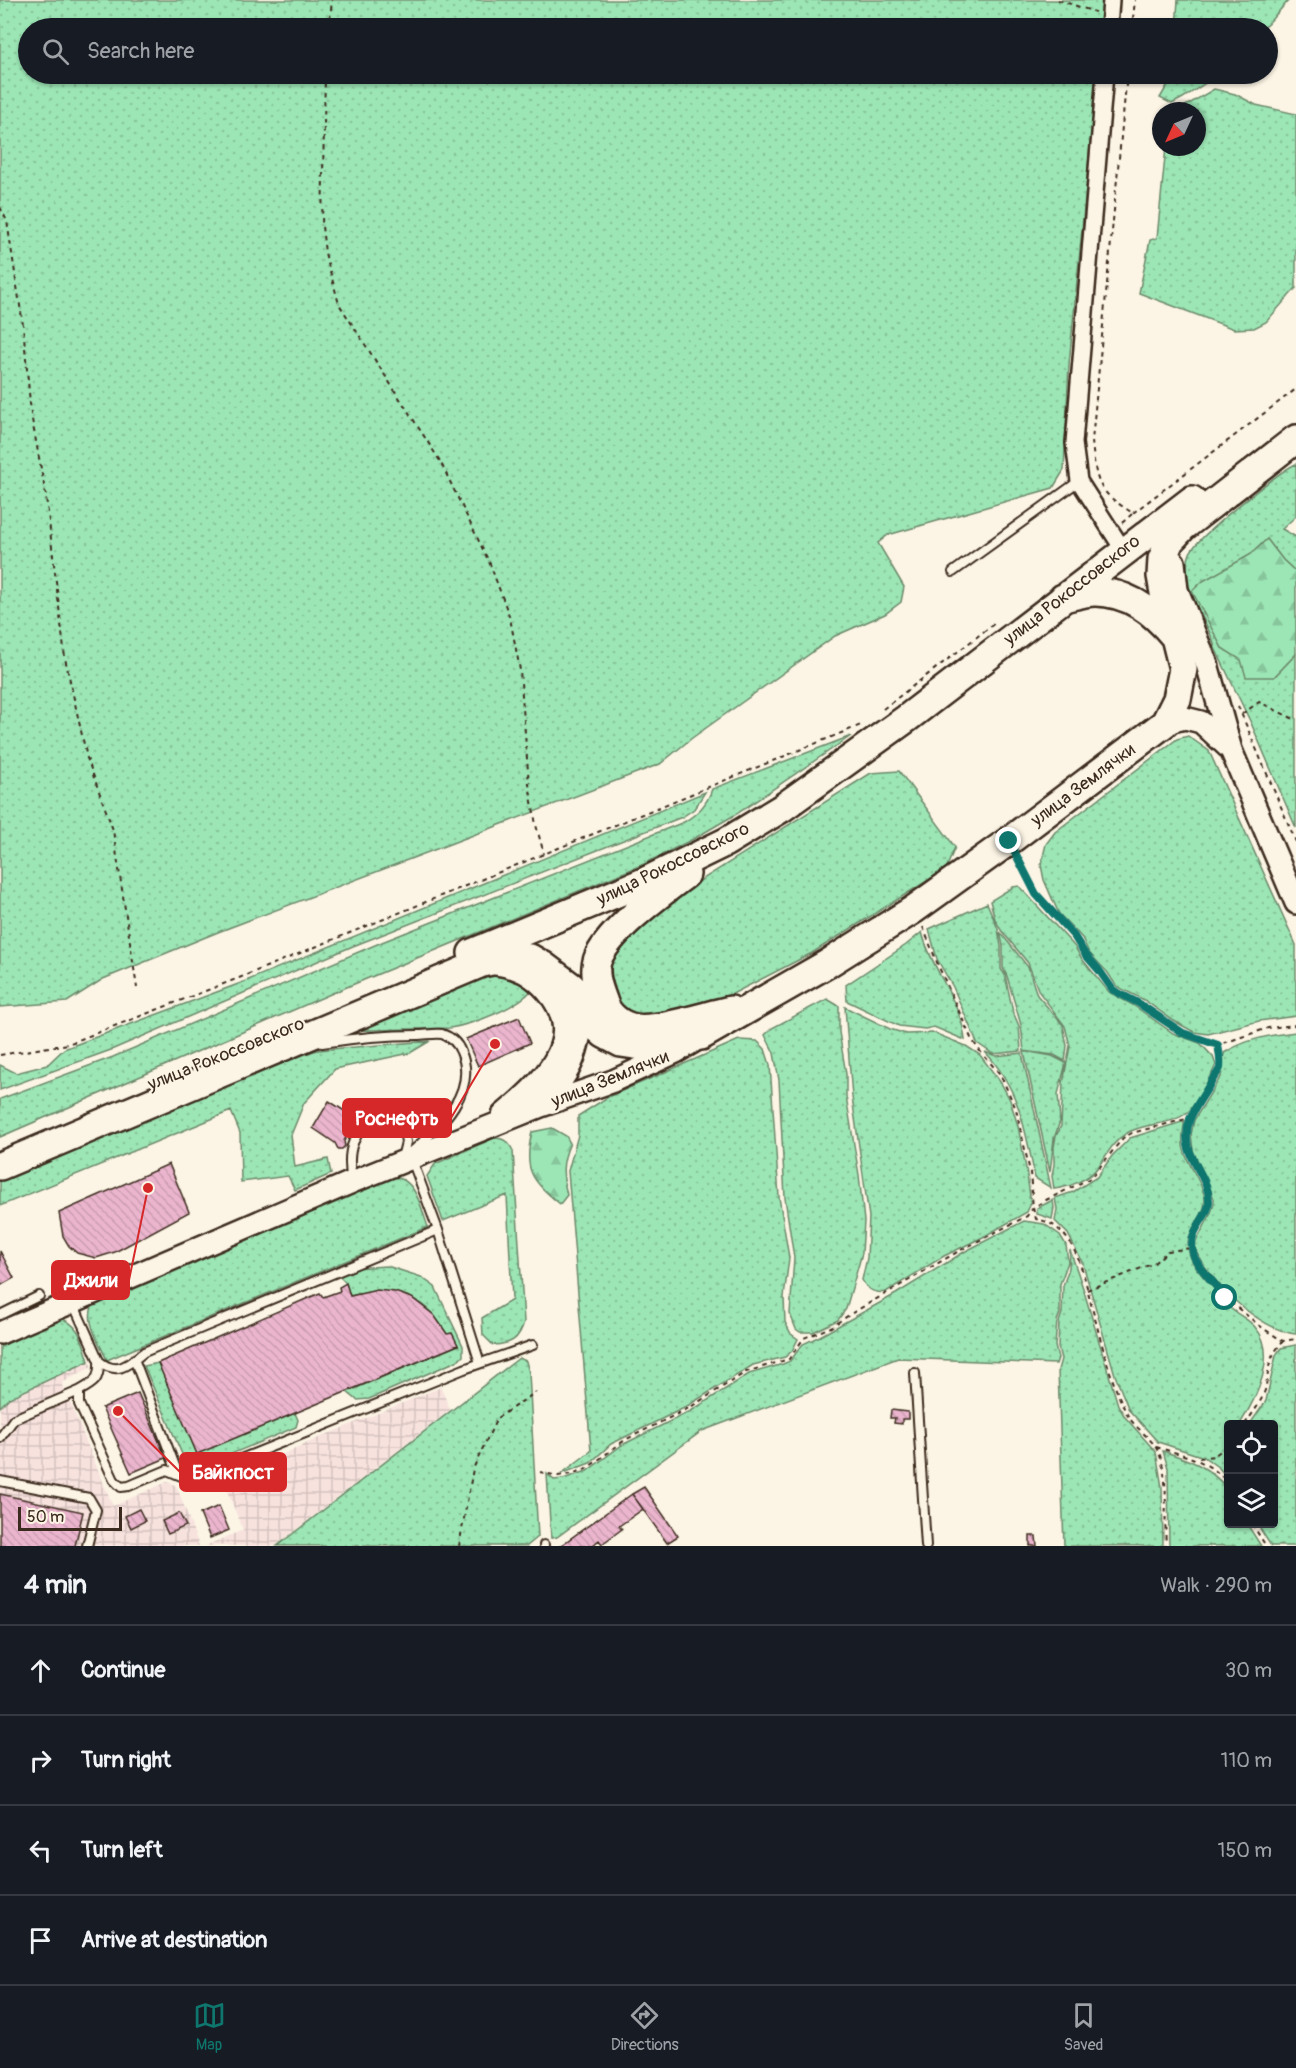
<!DOCTYPE html>
<html lang="en">
<head>
<meta charset="utf-8">
<style>
	:root { --surface:#171b24; --page:#20242c; --text:#f1f3f6; --muted:#9ea1a6; --line:#363941; --accent:#0f766e }
	body { margin:0; font-family:Pangolin,sans-serif; background:var(--page); color:var(--text) }
	.controls { position:absolute; right:18px; bottom:18px; display:grid; overflow:hidden; border-radius:6px; box-shadow:0 2px 4px #0004 }
	.controls button { width:54px; height:54px; display:grid; place-items:center; padding:0; border:0; border-bottom:2px solid var(--line); background:var(--surface); color:var(--text); font:30px sans-serif }
	.compass { position:absolute; left:1152px; top:102px; width:54px; height:54px; border-radius:50%; background:var(--surface); box-shadow:0 2px 4px #0004; rotate:226deg }
	.scale { position:absolute; left:18px; bottom:15px; width:104px; box-sizing:border-box; padding-left:6px; border:3px solid #3b2a1e; border-top:0; font-size:16px; line-height:21px; white-space:nowrap; color:#3b2a1e; -webkit-text-stroke:4px #fcf5e5; paint-order:stroke }
	.stop { position:absolute; width:18px; height:18px; margin:-14px; border:4px solid #0f766e; border-radius:50%; background:#fff }
	.stop.end { background:#0f766e; border-color:#fff; box-shadow:0 2px 6px #0008 }
	.list { margin:0; padding:0; list-style:none }
	h2 { display:flex; justify-content:space-between; align-items:center; height:78px; margin:0; padding:0 24px; font-size:26px }
	h2 small { font-size:20px; font-weight:400; color:var(--muted) }
	.list li { display:grid; grid-template-columns:39px 1fr auto; gap:18px; align-items:center; box-sizing:border-box; height:90px; padding:0 24px; border-top:2px solid var(--line) }
	.list b { display:block; font-size:22px; white-space:nowrap }
	.list em { font-size:20px; font-style:normal; color:var(--muted) }
	.icon { flex:none; width:33px; height:33px; fill:none; stroke:currentColor; stroke-width:2; stroke-linecap:round; stroke-linejoin:round }
	.map { position:relative; flex:none; width:1296px; height:1546px; overflow:hidden }
	.search { position:absolute; background:var(--surface); box-shadow:0 2px 4px #0004; left:18px; right:18px; top:18px; height:66px; display:flex; align-items:center; gap:15px; box-sizing:border-box; padding:0 21px; border-radius:33px; color:var(--muted); font-size:22px }
	.sheet { height:438px; background:var(--surface) }
	nav { display:flex; justify-content:space-around; align-items:center; box-sizing:border-box; height:84px; border-top:2px solid var(--line); background:var(--surface); font-size:16px; color:var(--muted) }
	nav a { display:grid; justify-items:center; gap:3px }
	nav .on { color:var(--accent) }
	.map>svg:first-child { display:block }
	.industrial { fill:url(#industrial-grid) }
	.grass { fill:url(#grass-dots); stroke:#6c886a; stroke-width:1.5 }
	.forest { fill:url(#forest-firs); stroke:#6c886a; stroke-width:1.5 }
	.building { fill:url(#building-back-hatch); stroke:#3b2a1e; stroke-width:1.5 }
	.lines { fill:none; stroke-linecap:round; stroke-linejoin:round }
	.lane-casing { stroke:#3b2a1e; stroke-width:12 }
	.street-casing { stroke:#3b2a1e; stroke-width:20 }
	.secondary-casing { stroke:#3b2a1e; stroke-width:26 }
	.highway-casing { stroke:#3b2a1e; stroke-width:32 }
	.path { stroke:#3b2a1e; stroke-width:2; stroke-dasharray:4.5 4.5; stroke-linecap:butt }
	.lane { stroke:#fcf5e5; stroke-width:8 }
	.street { stroke:#fcf5e5; stroke-width:15 }
	.secondary { stroke:#fcf5e5; stroke-width:21 }
	.highway { stroke:#fcf5e5; stroke-width:27 }
	.route { stroke:#0f766e; stroke-width:8 }
	.labels { text-anchor:middle; dominant-baseline:central; stroke-width:4.5; stroke-linejoin:round; paint-order:stroke }
	.street-label { font-size:18px; fill:#3b2a1e; stroke:#fcf5e5 }
	.leader { fill:none; stroke:#d62828; stroke-width:2 }
	.callout-dot { fill:#d62828; stroke:#fcf5e5; stroke-width:2 }
	.callout { fill:#d62828; stroke:#d62828; stroke-width:2 }
	.callout-label { font-size:20px; text-anchor:middle; font-weight:bold; fill:#fff }
</style>
</head>
<body>
<div class="map">
<svg width="1296" height="1546" viewBox="0 0 1296 1546">
	<defs>
		<pattern id="industrial-grid" width="8" height="8" patternUnits="userSpaceOnUse" patternTransform="scale(1.5)"><rect width="8" height="8" fill="#f7e2de"/><path d="M0 4h8M4 0v8" fill="none" stroke="#d5c2be"/></pattern>
		<pattern id="grass-dots" width="8" height="8" patternUnits="userSpaceOnUse" patternTransform="scale(1.5)"><rect width="8" height="8" fill="#9ce6b5"/><path d="M2 2h.1M6 6h.1" fill="none" stroke="#87c59b" stroke-width="1.8" stroke-linecap="round"/></pattern>
		<pattern id="forest-firs" width="22" height="20" patternUnits="userSpaceOnUse" patternTransform="scale(1.5)"><rect width="22" height="20" fill="#9ce6b5"/><path d="M5 1l3.5 6h-7zM16 11l3.5 6h-7z" fill="#87c59b"/></pattern>
		<pattern id="building-back-hatch" width="6" height="6" patternUnits="userSpaceOnUse" patternTransform="scale(1.5)"><rect width="6" height="6" fill="#ebb5ce"/><path d="M-1 5l2 2M0 0l6 6M5-1l2 2" fill="none" stroke="#ca9cb0"/></pattern>
	</defs>
	<rect width="100%" height="100%" fill="#fcf5e5"/>
	<filter id="ink" filterUnits="userSpaceOnUse"><feTurbulence type="fractalNoise" baseFrequency=".0167" numOctaves="2"/><feDisplacementMap in="SourceGraphic" scale="12" xChannelSelector="R" yChannelSelector="G"/><feConvolveMatrix kernelMatrix="1 2 1 2 8 2 1 2 1" color-interpolation-filters="sRGB"/></filter>
	<g filter="url(#ink)">
		<path class="industrial" d="M89 1361 92 1367 62 1383 113 1506 167 1482 173 1484 177 1487 199 1546H0V1408L9 1398Z
			M441 1387 450 1410 275 1546H205L243 1530 223 1481 323 1436Z"/>
		<path class="grass" d="M0 0H1104L1101 28H28V74H1097L1069 364 1064 470 1053 488 888 535 878 543 904 587 901 602 885 614 835 636 692 738 660 764 218 932 103 979 67 1002 0 1007Z
			M1178 0H1289L1264 28H1176Z
			M1174 74H1219L1183 98 1172 104 1160 98Z
			M1214 89 1235 94 1256 105 1296 114V288L1266 322 1254 328 1234 329 1139 293 1150 240 1157 238 1166 147H1197V111H1177Z
			M1296 464V516L1282 529 1296 537V572L1283 560 1267 539 1250 555 1203 581 1193 591 1222 648 1274 677 1296 654V828L1251 723 1215 648C1210 624 1187 597 1187 575 1186 570 1188 558 1190 553 1198 536 1278 472 1296 464Z
			M851 736 738 813 695 838 644 864 342 989 0 1137V1099L113 1057 382 942 684 822C697 814 707 805 712 789Z
			M1188 736 1209 751 1296 945V1016L1259 1021 1208 1034 1194 1032 1174 1021 1144 1000 1116 986 1108 973 1089 953 1082 938 1059 914 1044 880 1041 865 1046 844 1055 832 1177 739Z
			M899 771 955 847 946 869 812 953 709 1006 638 1019 618 1010 605 983 608 956 660 906 871 773Z
			M705 792 694 809 682 817 353 946 111 1050 0 1090V1065L16 1073 47 1065 64 1049 241 983Z
			M1019 886 1075 947 1082 959 1109 992 1133 1005 1173 1033 1200 1043 1213 1057 1216 1065C1210 1078 1198 1104 1188 1112 1171 1126 1145 1122 1127 1133 1113 1141 1107 1155 1098 1167 1088 1180 1070 1187 1054 1189L1052 1176 1054 1165V1147L1056 1136 1061 1126 1063 1083 1070 1046 1065 1026 1039 992 1028 963 1001 930 995 919 990 901 1013 887Z
			M987 903 998 929 1001 946V969L1005 975 1013 1012 1019 1026 1021 1051 993 1054 977 1043 953 987 937 959 929 929Z
			M922 932C931 969 962 1003 965 1040L934 1027 925 1029 899 1026 847 1001 846 985 906 945Z
			M1000 932 1028 967 1037 995 1063 1025 1067 1046 1065 1061 1054 1055 1030 1052 1052 1056 1066 1063 1058 1094 1060 1121 1054 1139 1050 1172 1024 1052H1030L1024 1051 1021 1025 1007 976 1003 968V946Z
			M493 973 518 974 532 990C516 1008 474 1024 450 1028L335 1031Z
			M827 999 839 1006V1032L846 1074V1096L859 1175 864 1221 862 1253 846 1309 838 1320 813 1332H800L796 1329 790 1314 794 1258 785 1198 779 1080 774 1053 765 1035 772 1028Z
			M845 1007 890 1029 906 1034 934 1033 966 1046 980 1055 1001 1083 1010 1100 1018 1126 1026 1168 1031 1203 1027 1212 983 1237 944 1256 886 1292C876 1294 867 1290 862 1280L867 1258 869 1217 852 1097Z
			M1296 1032V1334C1259 1330 1206 1280 1194 1246 1200 1232 1214 1213 1214 1199L1193 1151 1191 1134 1194 1120 1221 1076 1224 1053C1246 1039 1270 1035 1296 1032Z
			M739 1040 757 1041 765 1049 770 1065 779 1197 789 1258 784 1297 785 1322 791 1334 798 1339 792 1351 785 1357 753 1365 684 1408 611 1444 590 1463 561 1474 591 1451 568 1171 578 1135V1116L608 1097Z
			M430 1041 410 1053 335 1069 304 1103 291 1135 295 1167 328 1159 331 1174 295 1190 288 1176 241 1182 240 1133 231 1111 0 1206V1180L278 1061 318 1050Z
			M985 1052 996 1056 1022 1053 1051 1188 1035 1178C1026 1132 1019 1087 985 1052Z
			M1185 1121C1183 1132 1181 1143 1185 1153 1189 1166 1207 1190 1205 1203 1202 1227 1178 1233 1193 1262 1197 1271 1206 1279 1213 1287 1219 1294 1223 1302 1230 1308 1238 1315 1248 1319 1255 1327 1279 1354 1256 1399 1240 1424H1228L1227 1467 1228 1478 1219 1468 1204 1457 1158 1442 1129 1410 1115 1375 1083 1264 1068 1234 1055 1221 1057 1209 1055 1198 1073 1192 1097 1177 1112 1156 1130 1138Z
			M494 1138C504 1138 509 1142 513 1151L524 1322C519 1340 511 1344 493 1345L483 1335 482 1318 512 1300 507 1195 443 1221 427 1176 435 1164Z
			M392 1177C416 1177 421 1208 428 1227L107 1360C100 1343 81 1317 96 1301Z
			M1053 1200 1054 1208 1052 1219 1037 1214V1208Z
			M1024 1221 1044 1224 1060 1235 1066 1245 1068 1262 1060 1284V1313L1057 1321 1055 1346 1058 1358 1056 1364 898 1358 702 1431 557 1537 551 1538 547 1474 554 1480 563 1479 587 1471 622 1445 691 1411 749 1374 783 1364 790 1361 803 1344 820 1336 896 1294 964 1252Z
			M1070 1250 1083 1288 1118 1405 1125 1417 1156 1452 1162 1487 1163 1546H1064L1058 1370 1061 1359 1058 1347 1059 1322 1062 1313 1063 1286 1069 1268Z
			M387 1266 421 1277 435 1287 463 1346V1356L459 1360 369 1399 357 1400 347 1392 458 1345 452 1333 447 1334C422 1292 396 1287 350 1296L346 1283 337 1274 353 1268Z
			M59 1318C80 1323 83 1343 89 1361L9 1398 0 1407V1347Z
			M1296 1345V1546H1271L1257 1524H1274V1424H1250L1266 1401 1276 1355 1281 1348Z
			M519 1358 526 1361 529 1373 538 1537 527 1546H277Z
			M158 1363 197 1453 295 1413 298 1420 296 1427 205 1465H192L182 1454 144 1366Z
			M1163 1451C1194 1462 1205 1464 1228 1489V1524H1247L1261 1546H1169L1168 1468Z"/>
		<path class="forest" d="M1267 539 1283 560 1296 572V654L1274 677H1246L1241 660 1222 648 1192 591 1203 581 1250 555Z
			M552 1128 566 1136 570 1143C561 1163 562 1174 567 1195L560 1204C531 1180 523 1170 532 1132Z"/>
		<path class="building" d="M519 1017 530 1043 478 1066 466 1039Z
			M329 1101 357 1119 344 1141 345 1146 342 1149H338L335 1143 313 1128Z
			M169 1164 189 1212 115 1252 96 1258 77 1253 69 1246 63 1236 59 1213Z
			M0 1251 14 1278 0 1286Z
			M346 1283 350 1296 377 1290 395 1292 412 1298 434 1315 447 1334 452 1333 458 1345 197 1454 158 1363 320 1293 323 1297 340 1291 339 1287Z
			M138 1393 166 1458 131 1473 102 1408Z
			M891 1410 908 1412V1419H902V1424L894 1423 895 1418H890Z
			M644 1487 678 1536 667 1543 632 1494Z
			M0 1494 83 1512 75 1546H0Z
			M632 1494 643 1509 619 1526 622 1529 602 1544 599 1540 592 1546H560Z
			M219 1506 229 1530 210 1538 200 1514Z
			M139 1509 145 1521 131 1528 125 1516Z
			M179 1513 186 1526 168 1534 162 1521Z
			M1030 1536H1036L1037 1546H1030Z"/>
		<g class="lines">
			<defs>
				<path id="lane" d="M953 572 1079 481
					M322 1043C354 1038 385 1035 418 1035 425 1035 435 1033 442 1034 451 1037 458 1044 461 1052 478 1091 441 1125 415 1149
					M352 1181C345 1145 355 1135 378 1109L402 1120 406 1142 402 1158
					M438 1230 480 1363
					M73 1303 99 1361C100 1380 94 1383 79 1391V1404L114 1480 121 1487 129 1486 167 1470 186 1478 196 1477 464 1369 533 1345
					M0 1315 39 1296
					M134 1359 178 1474
					M99 1361C117 1376 128 1365 144 1352L438 1230 412 1160
					M915 1373 926 1546
					M0 1438 14 1419 79 1391
					M0 1481 89 1498 96 1510 87 1546
					M544 1545V1546"/>
				<path id="street" d="M1109 28 1111 0
					M1105 74 1074 443 1079 481 1124 551"/>
				<path id="secondary" d="M1174 562 1177 590 1207 664 1231 750 1296 903
					M1165 723 1185 718 1201 722 1229 748
					M496 964C518 967 532 974 547 991 590 1040 540 1084 503 1115
					M542 1105C570 1073 577 1059 583 1016
					M0 1333 352 1182 541 1106 613 1081 676 1052 693 1042"/>
				<path id="highway" d="M1063 598C1073 596 1085 592 1095 592 1129 592 1154 612 1174 636
					M686 874C660 894 614 927 599 956 592 970 598 987 603 1000 607 1015 621 1026 636 1028 660 1031 706 1015 731 1010
					M472 953 646 881 726 842 782 808 906 719 1192 500
					M0 1166 482 963 517 956 530 958 544 966 572 987 583 1016 604 1034 621 1043 641 1046 701 1036 827 964 913 910 1009 841 1165 723 1177 699 1183 669 1164 593 1161 576 1162 559 1170 541 1183 527 1296 439"/>
			</defs>
			<use href="#lane" class="lane-casing"/>
			<use href="#street" class="street-casing"/>
			<use href="#secondary" class="secondary-casing"/>
			<use href="#highway" class="highway-casing"/>
			<path class="path" d="M1058 0 1095 12
				M329 28 332 0
				M1132 28 1135 0
				M325 74 322 226 325 253 339 304 440 461 490 564 510 618 520 670 529 784 536 825 544 854
				M0 207 7 221 23 325 31 414 46 496 65 658 87 758 113 830 137 988
				M1133 513 1296 389
				M1122 523 1133 513C1096 491 1096 482 1092 441L1127 74
				M1238 706 1296 842
				M883 709 995 623
				M1242 714 1259 702 1296 720
				M1018 859 1036 894 1074 936 1085 954 1099 970 1113 990 1138 1003 1183 1033 1218 1045 1268 1028 1296 1025
				M923 927 938 965 971 1038 979 1050 1000 1074 1016 1109 1030 1172 1033 1208 1036 1219C1044 1221 1050 1222 1057 1228 1081 1247 1086 1287 1094 1315 1103 1348 1111 1382 1126 1412 1134 1430 1156 1438 1161 1459 1169 1486 1164 1518 1166 1546
				M1218 1045 1220 1068 1190 1118 1187 1136 1189 1152 1208 1193 1209 1205 1195 1230 1192 1244 1193 1256 1218 1285 1225 1298 1264 1329 1283 1341
				M0 1055 68 1044 239 978 861 725
				M1087 1290 1154 1263 1168 1251 1192 1248
				M1245 1424C1252 1414 1261 1403 1265 1390 1270 1368 1266 1361 1283 1341L1296 1339
				M1156 1447C1187 1456 1205 1459 1228 1482
				M1199 1458 1214 1456 1228 1445
				M540 1472 558 1476 571 1474 586 1469 625 1440 689 1408 746 1372 789 1359 804 1338 831 1327 849 1315 959 1251 1027 1216 1033 1208 1044 1201 1091 1178 1123 1138 1132 1133 1190 1118
				M1252 1524 1266 1546
				M459 1546 473 1469 497 1418 536 1392"/>
			<use href="#lane" class="lane"/>
			<use href="#street" class="street"/>
			<use href="#secondary" class="secondary"/>
			<use href="#highway" class="highway"/>
		</g>
	</g>
	<g class="lines" filter="url(#ink)">
		<path class="route" d="M1009 841 1036 894 1074 936 1085 954 1099 970 1113 990 1138 1003 1183 1033 1218 1045C1219 1051 1221 1061 1220 1068 1219 1071 1215 1076 1213 1079 1206 1092 1195 1106 1190 1119 1177 1156 1210 1173 1209 1202 1209 1219 1187 1229 1193 1253 1196 1267 1217 1284 1225 1298"/>
	</g>
	<g class="labels">
		<g class="street-label">
			<text transform="translate(1072 590) rotate(-38)">улица Рокоссовского</text>
			<text transform="translate(1083 785) rotate(-37)">улица Землячки</text>
			<text transform="translate(673 864) rotate(-26)">улица Рокоссовского</text>
			<text transform="translate(226 1054) rotate(-22)">улица Рокоссовского</text>
			<text transform="translate(610 1079) rotate(-22)">улица Землячки</text>
		</g>
	</g>
	<path class="leader" d="M495 1044L451 1118M148 1188L129 1280M118 1411L180 1472"/>
	<g class="callout-dot">
		<circle cx="495" cy="1044" r="6"/>
		<circle cx="148" cy="1188" r="6"/>
		<circle cx="118" cy="1411" r="6"/>
	</g>
	<g class="callout">
		<rect x="343" y="1099" width="108" height="38" rx="6"/>
		<rect x="52" y="1261" width="77" height="38" rx="6"/>
		<rect x="180" y="1453" width="106" height="38" rx="6"/>
	</g>
	<g class="callout-label">
		<text x="397" y="1125">Роснефть</text>
		<text x="91" y="1287">Джили</text>
		<text x="233" y="1479">Байкпост</text>
	</g>
</svg>
<div class="controls">
<button><svg class="icon" aria-label="locate" viewBox="0 0 24 24"><circle cx="12" cy="12" r="6"/><path d="M12 2v4M12 18v4M2 12h4M18 12h4"/></svg></button>
<button><svg class="icon" aria-label="layers" viewBox="0 0 24 24"><path d="M12 4l9 5-9 5-9-5zM3 14l9 5 9-5"/></svg></button>
</div>
<svg class="compass" viewBox="-18 -18 36 36"><path d="M0-13l5 13h-10z" fill="#e53935"/><path d="M0 13l5-13h-10z" fill="#9ea1a6"/></svg>
<div class="scale">50 m</div>
<div class="stop" style="left:1225px;top:1298px"></div>
<div class="stop end" style="left:1009px;top:841px"></div>
<div class="search"><svg class="icon" aria-label="search" viewBox="0 0 24 24"><circle cx="10" cy="10" r="6"/><path d="M15 15l6 6"/></svg>Search here</div>
</div>
<section class="sheet">
<h2>4 min<small>Walk · 290 m</small></h2>
<ul class="list">
<li><svg class="icon" aria-label="ahead" viewBox="0 0 24 24"><path d="M12 20V5M6 11l6-6 6 6"/></svg><div><b>Continue</b></div><em>30 m</em></li>
<li><svg class="icon" aria-label="right" viewBox="0 0 24 24"><path d="M7 20v-9h11M14 6l5 5-5 5"/></svg><div><b>Turn right</b></div><em>110 m</em></li>
<li><svg class="icon" aria-label="left" viewBox="0 0 24 24"><path d="M17 20v-9H6M10 6l-5 5 5 5"/></svg><div><b>Turn left</b></div><em>150 m</em></li>
<li><svg class="icon" aria-label="arrive" viewBox="0 0 24 24"><path d="M6 21V4h12l-3 4 3 4H6"/></svg><div><b>Arrive at destination</b></div></li>
</ul>
</section>
<nav>
<a class="on"><svg class="icon" aria-label="map" viewBox="0 0 24 24"><path d="M3 6l6-2 6 2 6-2v14l-6 2-6-2-6 2zM9 4v14M15 6v14"/></svg>Map</a>
<a><svg class="icon" aria-label="directions" viewBox="0 0 24 24"><path d="M12 3l9 9-9 9-9-9zM9 14v-3h6M13 9l2 2-2 2"/></svg>Directions</a>
<a><svg class="icon" aria-label="saved" viewBox="0 0 24 24"><path d="M7 4h10v16l-5-4-5 4z"/></svg>Saved</a>
</nav>
</body>
</html>
